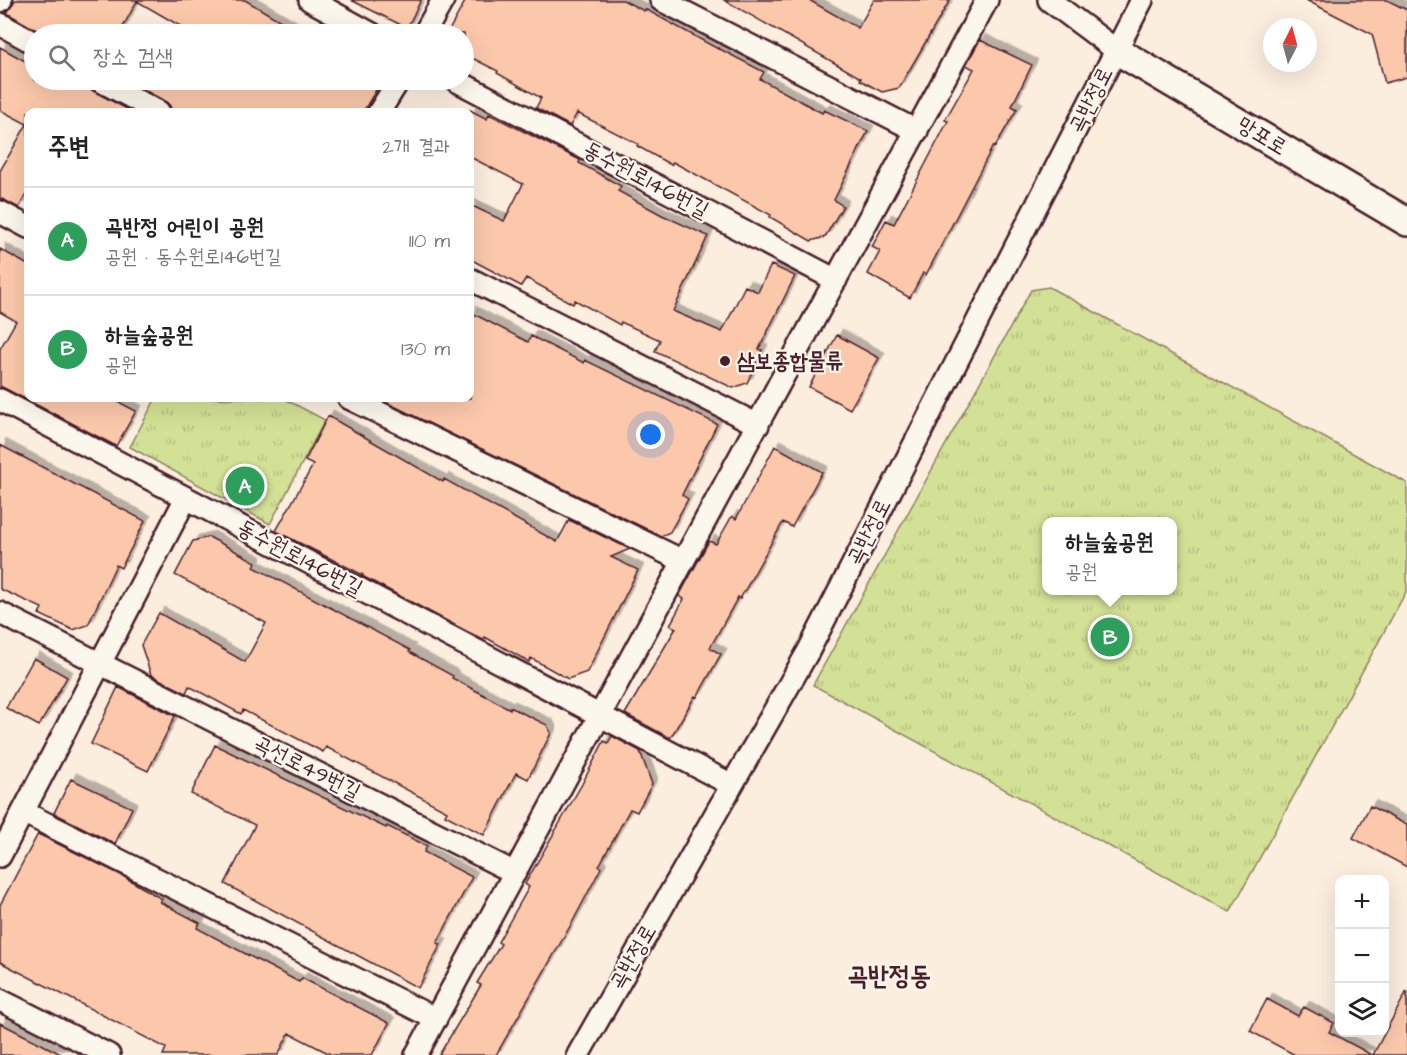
<!DOCTYPE html>
<html lang="ko">
<head>
<meta charset="utf-8">
<style>
	:root { --surface:#fff; --page:#f6f6f6; --text:#222; --muted:#767676; --line:#e0e0e0; --accent:#4a1f2b }
	body { margin:0; font-family:"Architects Daughter","Poor Story",sans-serif; background:var(--page); color:var(--text) }
	.controls { position:absolute; right:18px; bottom:18px; display:grid; overflow:hidden; border-radius:12px; box-shadow:0 6px 24px #0002 }
	.controls button { width:54px; height:54px; display:grid; place-items:center; padding:0; border:0; border-bottom:2px solid var(--line); background:var(--surface); color:var(--text); font:30px sans-serif }
	.compass { position:absolute; left:1263px; top:18px; width:54px; height:54px; border-radius:50%; background:var(--surface); box-shadow:0 6px 24px #0002; rotate:6deg }
	.you { position:absolute; left:651px; top:435px; width:21px; height:21px; margin:-15px; border:4px solid #fff; border-radius:50%; background:#1a73e8; box-shadow:0 0 0 9px #1a73e833 }
	.badge { display:grid; place-items:center; width:39px; height:39px; border-radius:50%; background:var(--accent); color:#fff; font-size:20px; font-weight:700 }
	.pin { position:absolute; translate:-50% -50%; border:3px solid #fff; box-shadow:0 2px 6px #0006 }
	.popup { position:absolute; left:1042px; top:517px; width:135px; height:78px; box-sizing:border-box; display:grid; place-content:center; border-radius:12px; background:var(--surface); filter:drop-shadow(0 2px 4px #0005); font-size:20px; white-space:nowrap; color:var(--muted) }
	.popup b { font-size:22px; color:var(--text) }
	.popup::after { content:''; position:absolute; left:50%; top:100%; margin-left:-12px; border:12px solid transparent; border-top-color:var(--surface) }
	.list { margin:0; padding:0; list-style:none }
	h2 { display:flex; justify-content:space-between; align-items:center; height:78px; margin:0; padding:0 24px; font-size:26px }
	h2 small { font-size:20px; font-weight:400; color:var(--muted) }
	.list li { display:grid; grid-template-columns:39px 1fr auto; gap:18px; align-items:center; box-sizing:border-box; height:108px; padding:0 24px; border-top:2px solid var(--line) }
	.list b { display:block; font-size:22px; white-space:nowrap }
	.list p { margin:0; font-size:20px; white-space:nowrap; color:var(--muted) }
	.list em { font-size:20px; font-style:normal; color:var(--muted) }
	.icon { flex:none; width:33px; height:33px; fill:none; stroke:currentColor; stroke-width:2; stroke-linecap:round; stroke-linejoin:round }
	.map { position:relative; flex:none; width:1407px; height:1055px; overflow:hidden }
	.search { position:absolute; background:var(--surface); box-shadow:0 6px 24px #0002; left:24px; top:24px; width:450px; height:66px; display:flex; align-items:center; gap:15px; box-sizing:border-box; padding:0 21px; border-radius:33px; color:var(--muted); font-size:22px }
	.panel { position:absolute; background:var(--surface); box-shadow:0 6px 24px #0002; left:24px; top:108px; width:450px; height:294px; border-radius:12px }
	.map>svg:first-child { display:block }
	.park { fill:url(#park-tufts); stroke:#8e8060; stroke-width:1.5; fill-rule:evenodd }
	.building { fill:#fbc8ab; stroke:#4a1f2b; stroke-width:1.5; filter:url(#shadow) }
	.lines { fill:none; stroke-linecap:round; stroke-linejoin:round }
	.minor-casing { stroke:#4a1f2b; stroke-width:26 }
	.tertiary-casing { stroke:#4a1f2b; stroke-width:32 }
	.minor { stroke:#fbf7ec; stroke-width:21 }
	.tertiary { stroke:#fbf7ec; stroke-width:27 }
	.poi-dot { fill:#4a1f2b; stroke:#fbf7ec; stroke-width:2 }
	.labels { text-anchor:middle; dominant-baseline:central; stroke-width:4.5; stroke-linejoin:round; paint-order:stroke }
	.street-label { font-size:22px; fill:#4a1f2b; stroke:#fbf7ec }
	.poi-label { font-size:22px; font-weight:bold; fill:#4a1f2b; stroke:#fbf7ec; text-anchor:start }
	.quarter-label { font-size:26px; font-weight:bold; fill:#4a1f2b; stroke:#fbf7ec }
</style>
</head>
<body>
<div class="map">
<svg width="1407" height="1055" viewBox="0 0 1407 1055">
	<defs>
		<pattern id="park-tufts" width="24" height="20" patternUnits="userSpaceOnUse" patternTransform="scale(1.5)"><rect width="24" height="20" fill="#d2e195"/><path d="M3 7l-1-3M5 7V3M7 7l1-3M15 17l-1-3M17 17v-4M19 17l1-3" fill="none" stroke="#b6c181"/></pattern>
		<filter id="shadow"><feDropShadow dx="5.5" dy="-5.5" stdDeviation="0" flood-color="#0004"/></filter>
	</defs>
	<rect width="100%" height="100%" fill="#fbeedf"/>
	<filter id="ink" filterUnits="userSpaceOnUse"><feTurbulence type="fractalNoise" baseFrequency=".0167" numOctaves="2"/><feDisplacementMap in="SourceGraphic" scale="12" xChannelSelector="R" yChannelSelector="G"/><feConvolveMatrix kernelMatrix="1 2 1 2 8 2 1 2 1" color-interpolation-filters="sRGB"/></filter>
	<g filter="url(#ink)">
		<path class="park" d="M1049 287 1407 483V590L1230 912 813 685 1031 290ZM1047 522H1173V590H1047Z
			M156 398H283L325 420 270 524 130 447Z"/>
		<path class="building" d="M15 0H245L303 34H194L137 1 119 34H43L7 13Z
			M351 0H421L407 28Z
			M466 0H623L644 11 645 9 718 49V48L764 72 760 79 822 113 824 110 868 131 834 200 843 206 825 237 811 241 770 217 771 215 673 162 671 165 637 146 638 144 577 113 570 126 536 108 541 98 497 73 498 71 464 54V34H447Z
			M724 0H809L858 28 874 0H950L899 88 882 92 860 80 861 78Z
			M1306 0H1387L1407 10V77L1385 83 1372 34Z
			M980 40 1032 65 1012 106 1017 109 995 147 993 146 926 275 923 273 910 298 868 274 880 251 872 247 886 220 894 224 948 121 945 120 974 69 966 65Z
			M0 47 34 66V80H86L88 86 93 91 133 112H28V191L19 208 0 198V171L27 124 0 110Z
			M125 80H382L363 112H172L170 106 165 101Z
			M470 110 487 119 489 114 580 160 579 163 621 186 618 191 662 215 708 236 673 311 722 332 745 286 758 292 771 265 795 276 759 349 762 350 747 383 733 388 655 351 660 340 621 322 620 325 575 300 573 304 526 278 521 286 470 259V205L504 221 523 184 470 157Z
			M0 249 28 265V398H111L136 411 116 446 0 386V349L16 321 0 312Z
			M470 312 528 342 531 336 584 363 585 360 717 424 682 495 688 499 670 532 661 536 377 398H470Z
			M837 335 879 358 850 409 809 387Z
			M328 416 443 482 444 479 557 542 569 520 630 549 611 557 638 570 587 672 568 679 531 658 529 662 485 637 483 640 362 576 363 575 276 531 313 465 305 461Z
			M0 445 145 521 121 568 116 565 88 625 73 630 39 614 42 608 0 589Z
			M775 446 822 472 792 527 783 522 740 599 738 597 710 648 721 654 697 697 695 696 671 737H668L625 714 676 628 670 625 684 599 679 596 696 565 709 541 716 544 732 516 736 519Z
			M209 537 256 562 254 567 410 650 409 652 453 676 452 678 510 709V707L547 725 551 733 528 779 516 773 484 835 445 815 447 811 326 747 323 752 243 710 241 714 189 686 186 693 151 675 141 645 159 613 245 662 266 623 175 575 193 541Z
			M34 658 67 677 39 726 6 708Z
			M118 687 175 716 148 771 91 744Z
			M612 736 640 751 652 784 637 812 630 809 599 866 601 868 572 923 496 1055H439L481 985 477 983 501 944 498 942 529 887 525 884 582 784 604 741 608 743Z
			M215 745 386 828 387 826 427 846 424 852 472 877 437 943 441 944 418 988 225 884 255 825 191 794Z
			M71 779 132 808 115 844 54 813Z
			M1370 806 1407 825V867L1353 838Z
			M38 834 121 875 162 899 160 902 200 923 197 928 257 960 299 982 302 978 389 1023 372 1055H332L289 1033 278 1055H163L166 1048 0 962V905Z
			M1407 991V1055H1373Z
			M1267 999 1298 1016 1304 1007 1334 1023 1329 1032 1372 1055H1295L1250 1031Z
			M0 1023 63 1055H0Z"/>
		<g class="lines">
			<defs>
				<path id="minor" d="M310 0 372 34
					M661 0 917 131
					M1049 0 1116 50
					M0 1 1 0
					M0 24 34 43
					M424 34 443 0
					M99 80 159 112
					M455 80 836 280
					M379 112 399 80
					M0 212 28 227
					M470 279 758 425
					M349 398 683 561
					M0 400 732 785
					M0 613 515 873
					M23 812 436 1019
					M0 856 186 498
					M0 1000 109 1055
					M416 1055 987 0
					M578 1055 809 650 1142 0"/>
				<path id="tertiary" d="M1116 50 1407 222"/>
			</defs>
			<use href="#minor" class="minor-casing"/>
			<use href="#tertiary" class="tertiary-casing"/>
			<use href="#minor" class="minor"/>
			<use href="#tertiary" class="tertiary"/>
		</g>
	</g>
	<circle class="poi-dot" cx="725" cy="361" r="6"/>
	<g class="labels">
		<g class="street-label">
			<text transform="translate(1091 100) rotate(-63)">곡반정로</text>
			<text transform="translate(1262 136) rotate(31)">망포로</text>
			<text transform="translate(646 180) rotate(28)">동수원로146번길</text>
			<text transform="translate(869 532) rotate(-63)">곡반정로</text>
			<text transform="translate(300 558) rotate(28)">동수원로146번길</text>
			<text transform="translate(307 768) rotate(27)">곡선로49번길</text>
			<text transform="translate(633 957) rotate(-60)">곡반정로</text>
		</g>
		<g class="poi-label">
			<text x="737" y="361">삼보종합물류</text>
		</g>
		<g class="quarter-label">
			<text x="889" y="976">곡반정동</text>
		</g>
	</g>
</svg>
<div class="controls">
<button>+</button>
<button>−</button>
<button><svg class="icon" aria-label="layers" viewBox="0 0 24 24"><path d="M12 4l9 5-9 5-9-5zM3 14l9 5 9-5"/></svg></button>
</div>
<svg class="compass" viewBox="-18 -18 36 36"><path d="M0-13l5 13h-10z" fill="#e53935"/><path d="M0 13l5-13h-10z" fill="#767676"/></svg>
<div class="you"></div>
<div class="pin badge" style="left:245px;top:486px;background:#2e9e5b">A</div>
<div class="pin badge" style="left:1110px;top:637px;background:#2e9e5b">B</div>
<div class="popup"><b>하늘숲공원</b>공원</div>
<div class="search"><svg class="icon" aria-label="search" viewBox="0 0 24 24"><circle cx="10" cy="10" r="6"/><path d="M15 15l6 6"/></svg>장소 검색</div>
<section class="panel">
<h2>주변<small>2개 결과</small></h2>
<ul class="list">
<li><span class="badge" style="background:#2e9e5b">A</span><div><b>곡반정 어린이 공원</b><p>공원 · 동수원로146번길</p></div><em>110 m</em></li>
<li><span class="badge" style="background:#2e9e5b">B</span><div><b>하늘숲공원</b><p>공원</p></div><em>130 m</em></li>
</ul>
</section>
</div>
</body>
</html>
